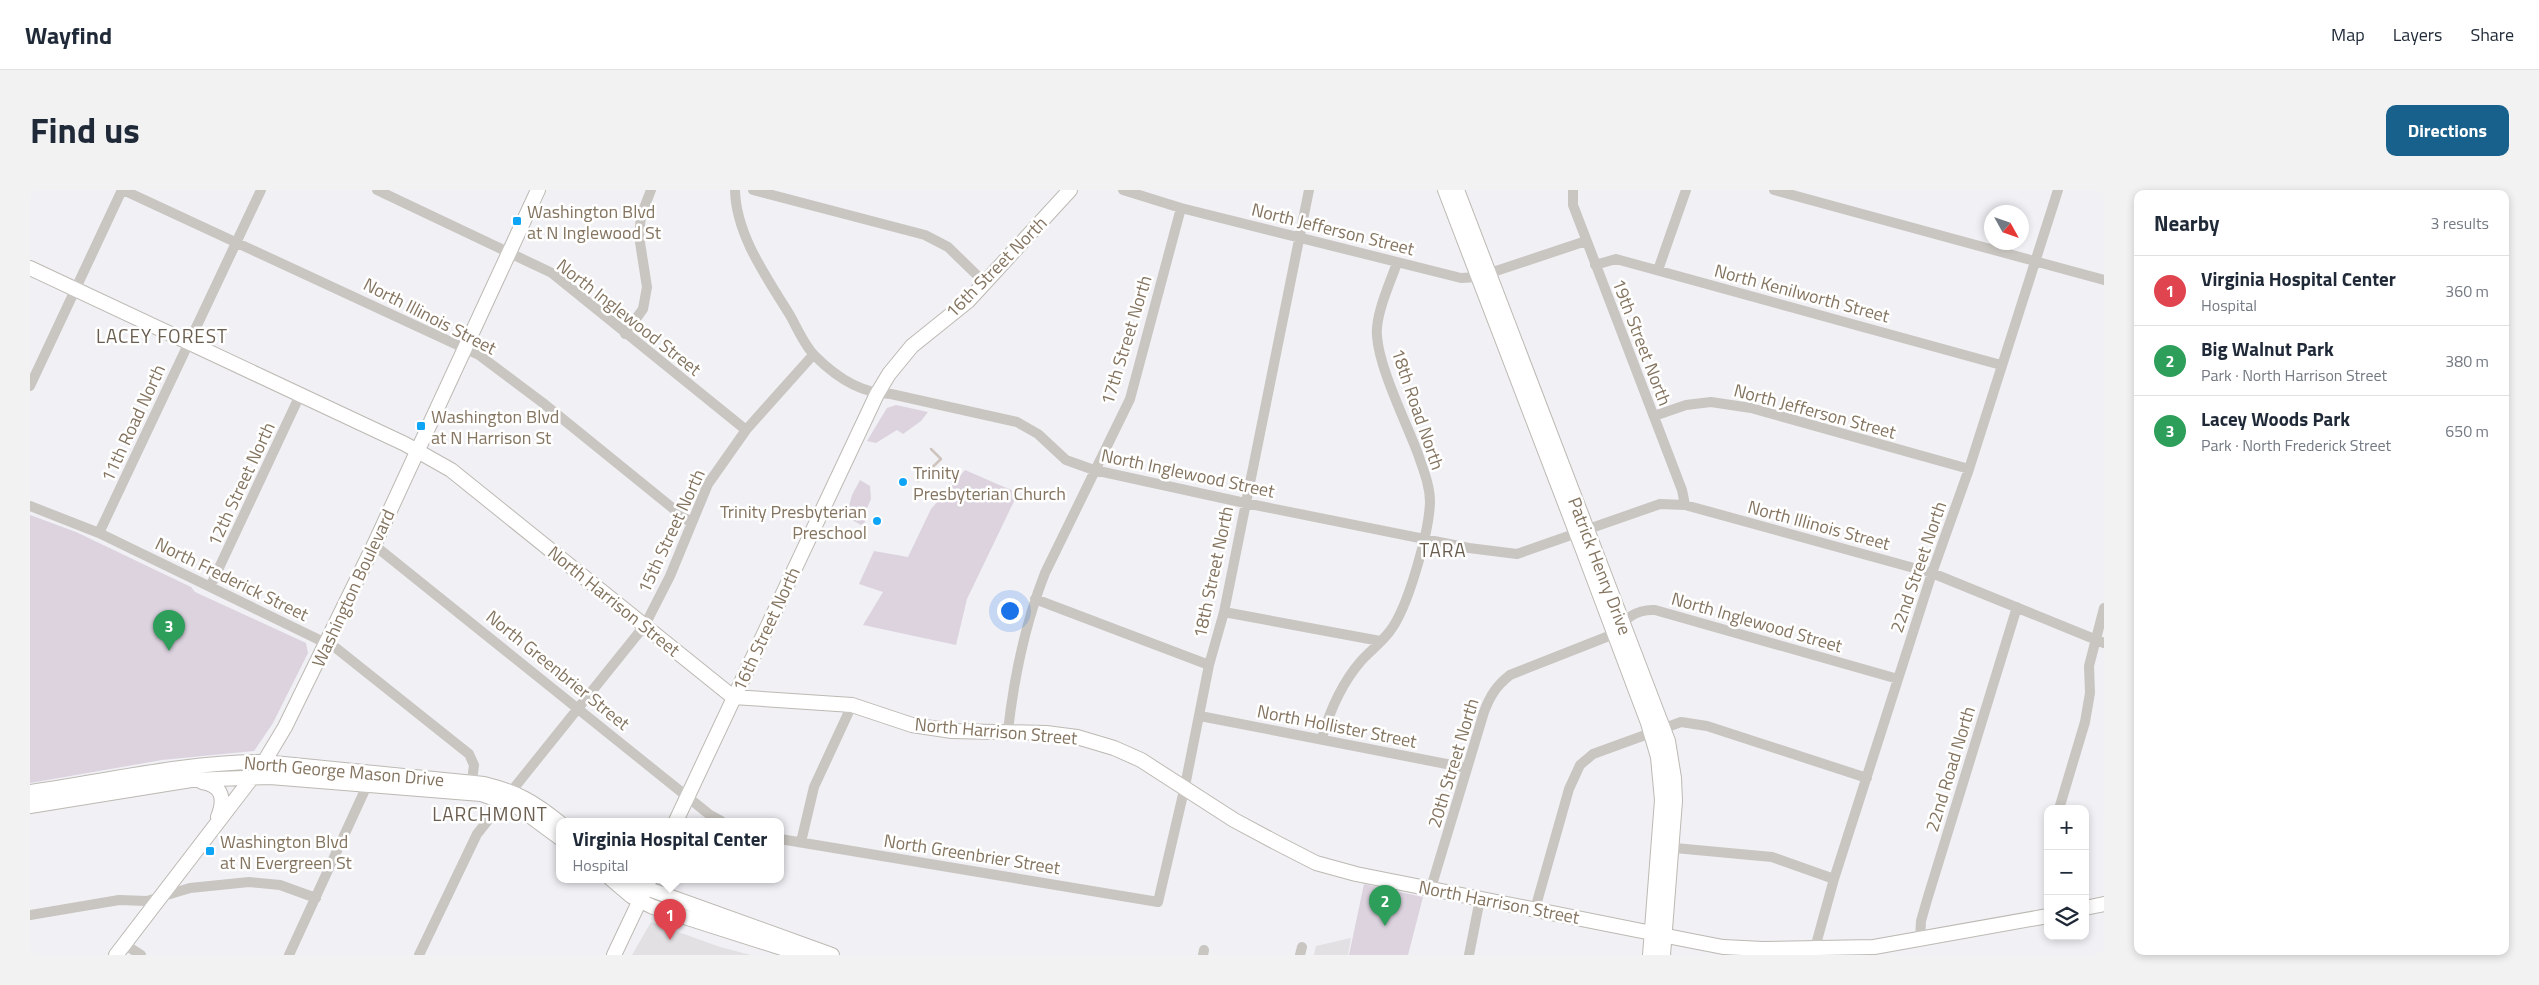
<!DOCTYPE html>
<html lang="en">
<head>
<meta charset="utf-8">
<style>
	:root { --surface:#fff; --page:#f2f2f3; --text:#1f2937; --muted:#747a83; --line:#e0e1e3; --accent:#18618d }
	body { margin:0; font-family:"Titillium Web",sans-serif; background:var(--page); color:var(--text) }
	.controls { position:absolute; right:15px; bottom:15px; display:grid; overflow:hidden; border-radius:10px; box-shadow:0 2px 8px #0003 }
	.controls button { width:45px; height:45px; display:grid; place-items:center; padding:0; border:0; border-bottom:1px solid var(--line); background:var(--surface); color:var(--text); font:25px sans-serif }
	.compass { position:absolute; left:1954px; top:15px; width:45px; height:45px; border-radius:50%; background:var(--surface); box-shadow:0 2px 8px #0003; rotate:130deg }
	.you { position:absolute; left:979px; top:420px; width:18px; height:18px; margin:-12px; border:4px solid #fff; border-radius:50%; background:#1a73e8; box-shadow:0 0 0 8px #1a73e833 }
	.badge { display:grid; place-items:center; width:32px; height:32px; border-radius:50%; background:var(--accent); color:#fff; font-size:16px; font-weight:700 }
	.pin { position:absolute; translate:-50% -41px; filter:drop-shadow(0 1px 2px #0008) }
	.pin::after { content:''; position:absolute; top:26px; width:18px; height:15px; background:inherit; clip-path:polygon(0 0,100% 0,50% 100%) }
	.popup { position:absolute; left:526px; top:628px; width:228px; height:65px; box-sizing:border-box; display:grid; place-content:center; border-radius:10px; background:var(--surface); filter:drop-shadow(0 1px 4px #0005); font-size:16px; white-space:nowrap; color:var(--muted) }
	.popup b { font-size:19px; color:var(--text) }
	.popup::after { content:''; position:absolute; left:50%; top:100%; margin-left:-10px; border:10px solid transparent; border-top-color:var(--surface) }
	.list { margin:0; padding:0; list-style:none }
	h2 { display:flex; justify-content:space-between; align-items:center; height:65px; margin:0; padding:0 20px; font-size:21px }
	h2 small { font-size:16px; font-weight:400; color:var(--muted) }
	.list li { display:grid; grid-template-columns:32px 1fr auto; gap:15px; align-items:center; box-sizing:border-box; height:70px; padding:0 20px; border-top:1px solid var(--line) }
	.list b { display:block; font-size:19px; white-space:nowrap }
	.list p { margin:0; font-size:16px; white-space:nowrap; color:var(--muted) }
	.list em { font-size:16px; font-style:normal; color:var(--muted) }
	.icon { flex:none; width:28px; height:28px; fill:none; stroke:currentColor; stroke-width:2; stroke-linecap:round; stroke-linejoin:round }
	.map { position:relative; flex:none; width:2074px; height:765px; overflow:hidden; border-radius:10px }
	header { display:flex; align-items:center; gap:30px; box-sizing:border-box; height:70px; padding:0 25px; background:var(--surface); border-bottom:1px solid var(--line) }
	header strong { font-size:24px }
	nav { display:flex; gap:28px; margin-inline-start:auto; font-size:18px }
	.intro { display:flex; align-items:center; justify-content:space-between; box-sizing:border-box; height:120px; padding:0 30px }
	h1 { margin:0; font-size:35px }
	.button { padding:12px 22px; border-radius:10px; background:var(--accent); color:#fff; font-size:18px; font-weight:700 }
	main { display:flex; gap:30px; padding:0 30px }
	aside { flex:1; background:var(--surface); border-radius:10px; box-shadow:0 2px 8px #0003 }
	.map>svg:first-child { display:block }
	.built { fill:#e2e0e2 }
	.green { fill:#dcd3df }
	.lines { fill:none; stroke-linecap:round; stroke-linejoin:round }
	.stream { stroke:#cfc4bd; stroke-width:2.5 }
	.secondary-casing { stroke:#bdb9b3; stroke-width:16 }
	.street { stroke:#c9c5c1; stroke-width:10 }
	.secondary { stroke:#fff; stroke-width:14 }
	.poi-dot { fill:#0fa5f6; stroke:#fff; stroke-width:2 }
	.labels { text-anchor:middle; dominant-baseline:central; stroke-width:5; stroke-linejoin:round; paint-order:stroke }
	.poi-label { font-size:18px; fill:#847460; stroke:#fff; text-anchor:start }
	.street-label { font-size:18px; fill:#847460; stroke:#fff }
	.neighbourhood-label { font-size:19px; letter-spacing:1px; fill:#695d4f; stroke:#fff }
</style>
</head>
<body>
<header>
<strong>Wayfind</strong>
<nav><a>Map</a><a>Layers</a><a>Share</a></nav>
</header>
<div class="intro"><h1>Find us</h1><a class="button">Directions</a></div>
<main>
<div class="map">
<svg width="2074" height="765" viewBox="0 0 2074 765">
	<rect width="100%" height="100%" fill="#f0f0f5"/>
	<path class="built" d="M621 732 690 757 721 765H602Z
		M1321 748 1318 765H1284L1286 756Z"/>
	<path class="green" d="M866 215 898 222 891 231 873 244 867 240 846 253 837 251 857 218Z
		M935 280 988 303 937 409 926 455 833 435 853 402 829 394 844 361 878 367 901 319Z
		M830 290 840 296 841 309 834 325 837 327 833 336 822 330 820 325 817 324 822 305Z
		M0 325 46 342 161 397 165 402 276 453 278 463 243 533 224 561 132 570 0 593Z
		M1334 694 1393 707 1378 765H1319Z"/>
	<g class="lines">
		<path class="stream" d="M888 291 911 269 901 259"/>
		<defs>
			<path id="secondary" d="M1415 0 1551 355 1618 533 1628 567 1632 610 1620 765
				M1427 0 1638 551 1644 588 1645 611 1633 765
				M0 78 375 254 421 280 703 507 822 515 882 535 922 541 1016 543 1047 547 1084 558 1111 570 1204 630 1247 653 1286 673 1326 684 1657 750 1693 757 1733 759 1844 757 2018 726
				M172 592C193 595 195 610 188 627
				M0 602C77 591 156 572 234 572L454 594C487 602 504 612 530 633
				M0 616 161 590 240 587 451 604 488 617 530 648
				M646 631 847 204 859 184 882 156 938 111 1040 0
				M581 689 601 706 623 717 774 765
				M599 689 616 698 802 765
				M2055 718 2074 714
				M86 765 234 572 255 537 344 355 508 0
				M584 765 620 689"/>
		</defs>
		<use href="#secondary" class="secondary-casing"/>
		<path class="street" d="M93 0 449 165 513 213 661 333
			M347 0 522 83 716 240
			M705 0C706 46 738 89 761 127 768 140 775 156 785 166 806 187 831 204 861 204L987 232 1008 244 1036 270 1064 280 1215 313 1439 358 1487 364 1630 314 1655 315 1902 383 2074 453
			M723 0 895 45 918 57 955 93
			M1093 0 1151 18 1431 88 1448 87 1556 51
			M1543 0V15L1652 300 1655 315
			M1744 0 2074 90
			M1565 75 1586 69 1971 175
			M1628 80 1656 0
			M595 144 613 119 617 97 609 46 611 26 621 0
			M0 196 92 0
			M1624 226 1656 215 1681 212 1721 218 1939 279
			M0 316 69 343 306 458 439 564 444 575 441 599
			M69 343 231 0
			M344 355 680 625 691 631
			M180 397 270 205
			M1005 409 1179 475
			M1194 422 1350 451
			M1170 526 1437 578
			M978 541C984 487 995 434 1015 383L1100 209 1151 18
			M1292 548C1300 520 1312 493 1331 471 1340 461 1352 452 1360 441 1378 418 1399 342 1400 312 1400 295 1393 279 1388 264 1376 232 1349 178 1347 146 1345 125 1360 93 1367 73
			M2029 619 2055 532 2060 503 2059 476 2074 418
			M750 649 1128 712 1155 596 1179 475 1194 422 1279 0
			M771 652 784 597 822 515
			M1634 657 1742 667 1804 689
			M1401 698 1454 522C1460 506 1466 496 1480 485L1584 444C1593 429 1607 419 1625 420L1868 489
			M1505 719 1539 599 1550 575 1563 564 1651 532 1677 536 1837 588
			M0 725 89 710 117 711 160 698 219 692 250 695 286 708
			M1890 751 1891 731 1897 710 1987 417
			M94 754 111 765
			M259 765 340 589
			M389 765 447 644 615 435 640 386 678 294 716 240 783 165
			M1173 765 1174 760
			M1270 765 1272 757
			M1439 765 1450 709
			M1783 765 1804 689 1902 383 1939 279 2028 0"/>
		<use href="#secondary" class="secondary"/>
	</g>
	<g class="poi-dot">
		<rect x="482" y="26" width="10" height="10" rx="2.5"/>
		<rect x="386" y="231" width="10" height="10" rx="2.5"/>
		<circle cx="873" cy="292" r="5"/>
		<circle cx="847" cy="331" r="5"/>
		<rect x="175" y="656" width="10" height="10" rx="2.5"/>
	</g>
	<g class="labels">
		<g class="poi-label">
			<text x="497" y="21">Washington Blvd<tspan x="497" dy="21">at N Inglewood St</tspan></text>
			<text x="401" y="226">Washington Blvd<tspan x="401" dy="21">at N Harrison St</tspan></text>
			<text x="883" y="282">Trinity<tspan x="883" dy="21">Presbyterian Church</tspan></text>
			<text x="837" y="321" text-anchor="end">Trinity Presbyterian<tspan x="837" dy="21">Preschool</tspan></text>
			<text x="190" y="651">Washington Blvd<tspan x="190" dy="21">at N Evergreen St</tspan></text>
		</g>
		<g class="street-label">
			<text transform="translate(1303 39) rotate(14)">North Jefferson Street</text>
			<text transform="translate(966 77) rotate(-45)">16th Street North</text>
			<text transform="translate(1772 103) rotate(15)">North Kenilworth Street</text>
			<text transform="translate(400 126) rotate(27)">North Illinois Street</text>
			<text transform="translate(599 127) rotate(38)">North Inglewood Street</text>
			<text transform="translate(1096 150) rotate(-73)">17th Street North</text>
			<text transform="translate(1612 152) rotate(69)">19th Street North</text>
			<text transform="translate(1388 219) rotate(71)">18th Road North</text>
			<text transform="translate(1785 221) rotate(15)">North Jefferson Street</text>
			<text transform="translate(103 233) rotate(-65)">11th Road North</text>
			<text transform="translate(1158 283) rotate(12)">North Inglewood Street</text>
			<text transform="translate(211 294) rotate(-65)">12th Street North</text>
			<text transform="translate(1789 335) rotate(15)">North Illinois Street</text>
			<text transform="translate(641 341) rotate(-65)">15th Street North</text>
			<text transform="translate(1570 376) rotate(69)">Patrick Henry Drive</text>
			<text transform="translate(1888 377) rotate(-71)">22nd Street North</text>
			<text transform="translate(1183 382) rotate(-78)">18th Street North</text>
			<text transform="translate(202 389) rotate(26)">North Frederick Street</text>
			<text transform="translate(323 398) rotate(-65)">Washington Boulevard</text>
			<text transform="translate(584 411) rotate(39)">North Harrison Street</text>
			<text transform="translate(1727 432) rotate(16)">North Inglewood Street</text>
			<text transform="translate(736 439) rotate(-65)">16th Street North</text>
			<text transform="translate(528 480) rotate(39)">North Greenbrier Street</text>
			<text transform="translate(1307 536) rotate(11)">North Hollister Street</text>
			<text transform="translate(966 541) rotate(5)">North Harrison Street</text>
			<text transform="translate(1423 573) rotate(-73)">20th Street North</text>
			<text transform="translate(1920 579) rotate(-73)">22nd Road North</text>
			<text transform="translate(314 581) rotate(5)">North George Mason Drive</text>
			<text transform="translate(942 664) rotate(9)">North Greenbrier Street</text>
			<text transform="translate(1469 712) rotate(11)">North Harrison Street</text>
		</g>
		<g class="neighbourhood-label">
			<text x="132" y="145">LACEY FOREST</text>
			<text x="1413" y="359">TARA</text>
			<text x="460" y="623">LARCHMONT</text>
		</g>
	</g>
</svg>
<div class="controls">
<button>+</button>
<button>−</button>
<button><svg class="icon" aria-label="layers" viewBox="0 0 24 24"><path d="M12 4l9 5-9 5-9-5zM3 14l9 5 9-5"/></svg></button>
</div>
<svg class="compass" viewBox="-18 -18 36 36"><path d="M0-13l5 13h-10z" fill="#e53935"/><path d="M0 13l5-13h-10z" fill="#747a83"/></svg>
<div class="you"></div>
<div class="pin badge" style="left:640px;top:750px;background:#e0444e">1</div>
<div class="popup"><b>Virginia Hospital Center</b>Hospital</div>
<div class="pin badge" style="left:1355px;top:736px;background:#2e9e5b">2</div>
<div class="pin badge" style="left:139px;top:461px;background:#2e9e5b">3</div>
</div>
<aside>
<h2>Nearby<small>3 results</small></h2>
<ul class="list">
<li><span class="badge" style="background:#e0444e">1</span><div><b>Virginia Hospital Center</b><p>Hospital</p></div><em>360 m</em></li>
<li><span class="badge" style="background:#2e9e5b">2</span><div><b>Big Walnut Park</b><p>Park · North Harrison Street</p></div><em>380 m</em></li>
<li><span class="badge" style="background:#2e9e5b">3</span><div><b>Lacey Woods Park</b><p>Park · North Frederick Street</p></div><em>650 m</em></li>
</ul>
</aside>
</main>
</body>
</html>
